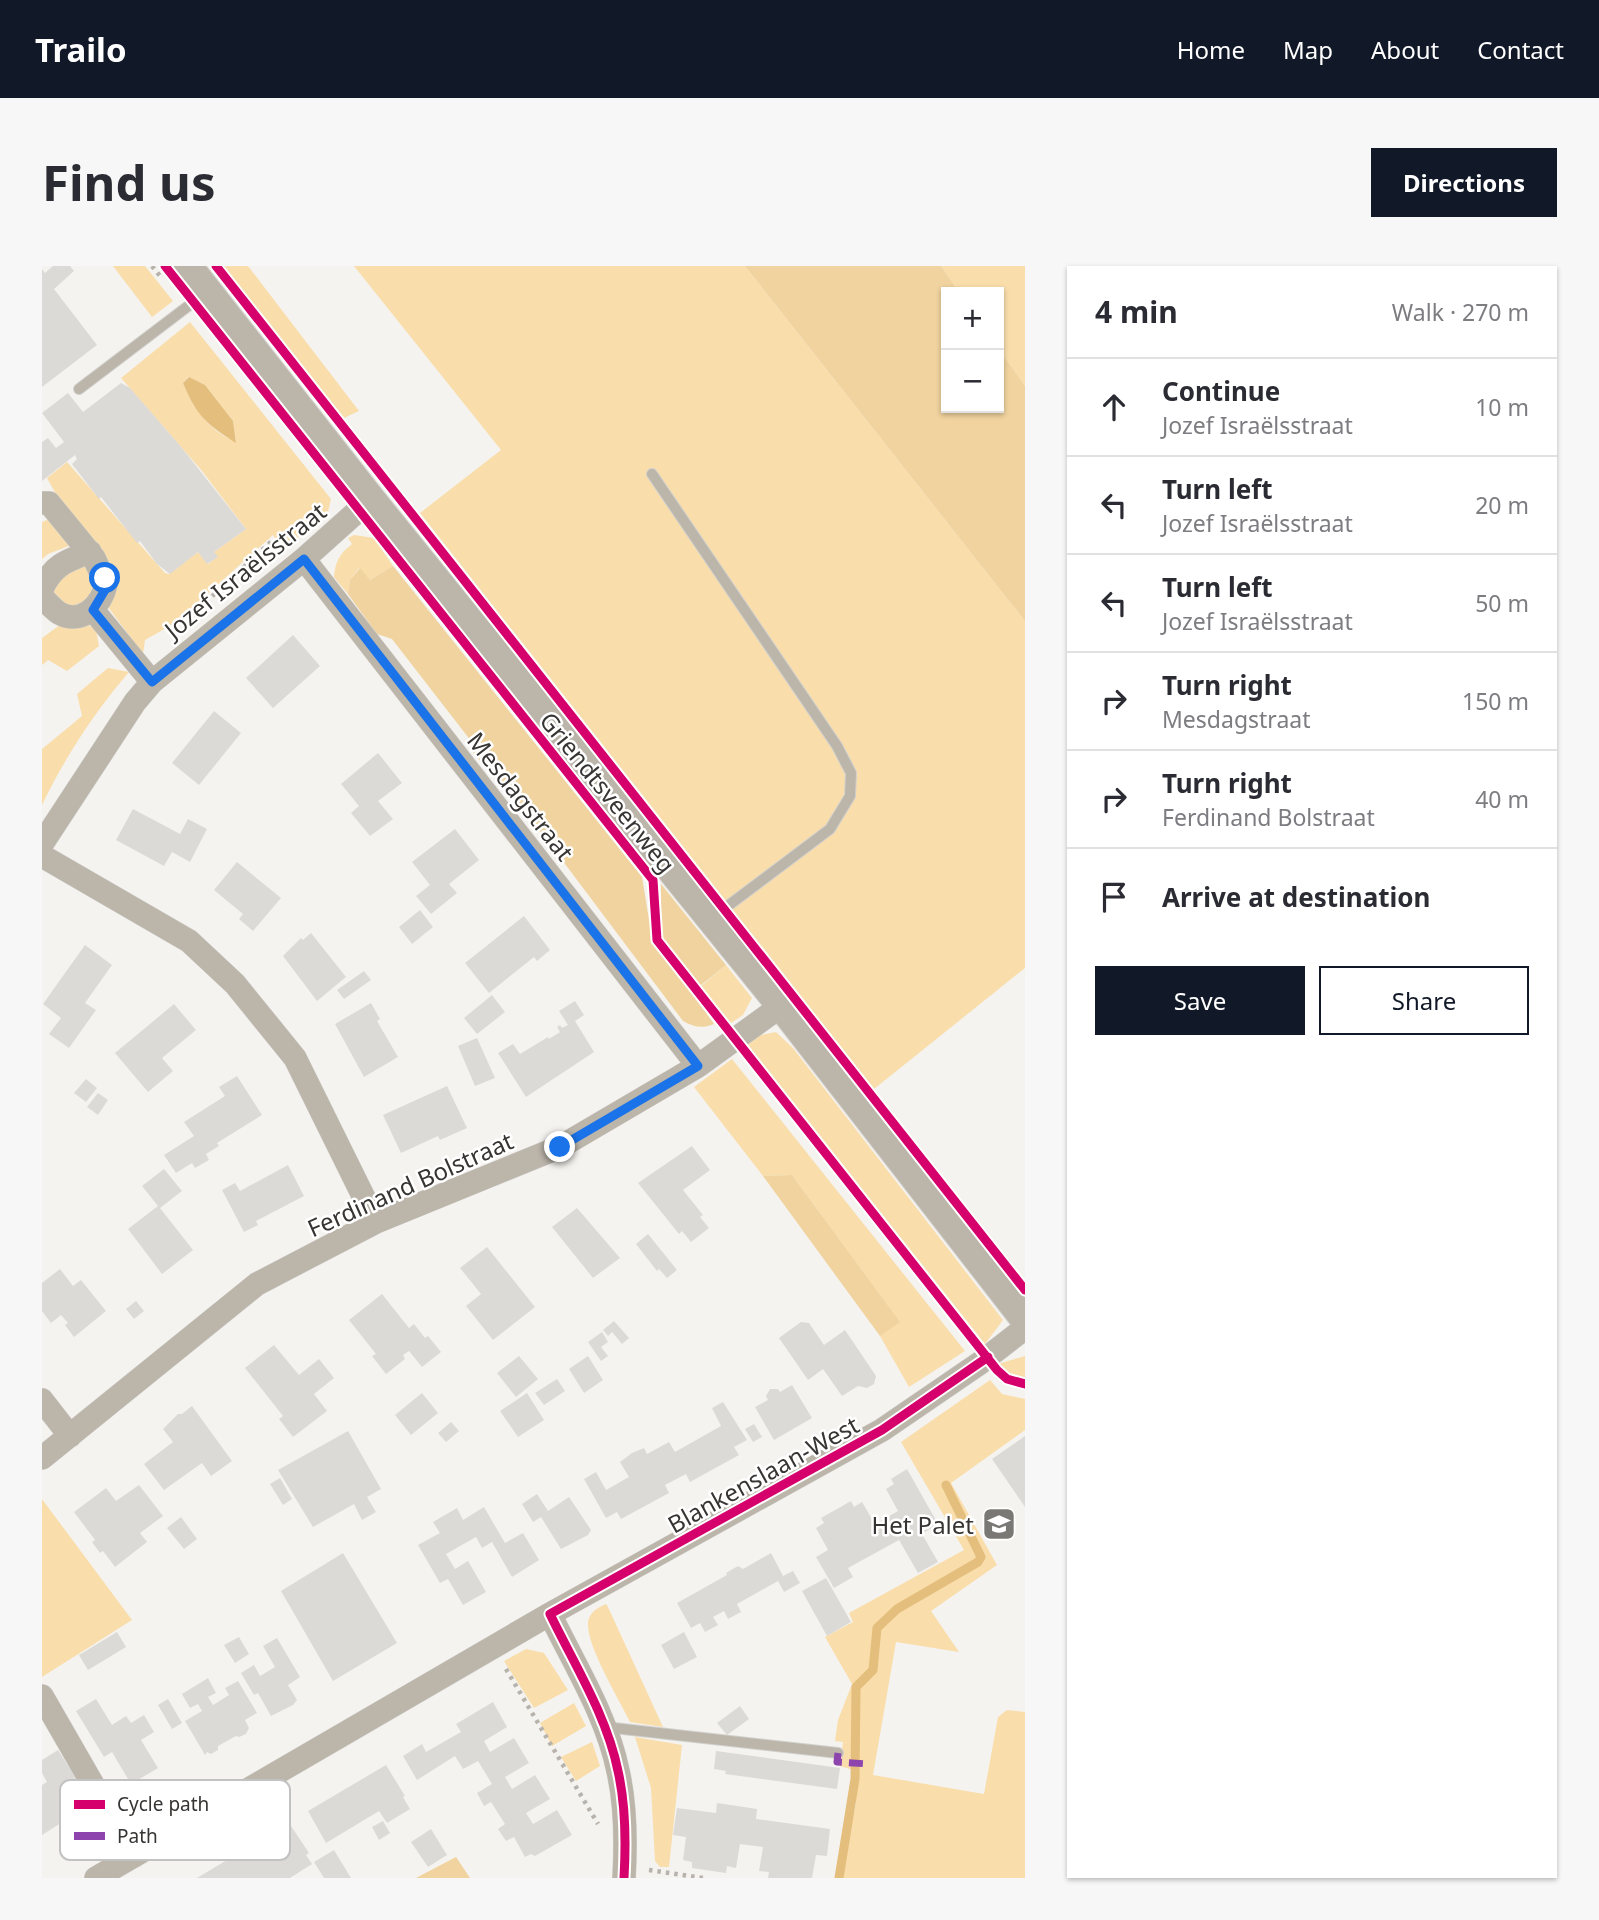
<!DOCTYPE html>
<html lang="en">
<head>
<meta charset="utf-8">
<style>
	:root { --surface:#fff; --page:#f7f7f7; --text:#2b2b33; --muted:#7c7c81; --line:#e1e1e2; --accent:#111827 }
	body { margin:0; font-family:"Noto Sans",sans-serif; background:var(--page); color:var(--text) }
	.controls { position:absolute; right:21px; top:21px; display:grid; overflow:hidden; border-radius:0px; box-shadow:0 2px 5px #0004 }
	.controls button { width:63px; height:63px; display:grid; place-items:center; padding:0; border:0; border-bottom:2px solid var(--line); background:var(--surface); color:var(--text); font:35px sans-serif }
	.stop { position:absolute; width:21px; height:21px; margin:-16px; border:5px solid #1a73e8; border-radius:50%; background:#fff }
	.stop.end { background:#1a73e8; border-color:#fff; box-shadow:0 2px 7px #0008 }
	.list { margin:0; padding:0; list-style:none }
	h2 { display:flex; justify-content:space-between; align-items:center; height:91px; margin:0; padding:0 28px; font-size:30px }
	h2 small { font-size:23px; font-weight:400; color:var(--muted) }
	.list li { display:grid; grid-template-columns:46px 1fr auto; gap:21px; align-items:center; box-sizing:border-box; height:98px; padding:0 28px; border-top:2px solid var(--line) }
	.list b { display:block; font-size:26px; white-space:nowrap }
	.list p { margin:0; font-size:23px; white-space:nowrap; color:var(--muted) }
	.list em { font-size:23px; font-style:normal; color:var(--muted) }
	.actions { display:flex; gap:14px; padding:21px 28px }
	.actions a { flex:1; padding:16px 0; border:2px solid var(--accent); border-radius:0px; text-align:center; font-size:24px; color:var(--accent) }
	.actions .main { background:var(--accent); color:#fff }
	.icon { flex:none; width:38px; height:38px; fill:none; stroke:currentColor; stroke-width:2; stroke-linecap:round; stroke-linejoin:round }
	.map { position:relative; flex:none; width:983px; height:1612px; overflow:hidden; border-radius:0px }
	header { display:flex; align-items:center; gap:42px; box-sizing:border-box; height:98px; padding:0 35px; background:var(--accent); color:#fff }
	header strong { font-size:33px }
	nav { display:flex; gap:38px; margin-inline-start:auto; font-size:24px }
	.intro { display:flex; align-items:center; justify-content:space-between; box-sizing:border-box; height:168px; padding:0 42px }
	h1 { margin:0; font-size:49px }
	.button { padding:18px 32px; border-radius:0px; background:var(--accent); color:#fff; font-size:24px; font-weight:700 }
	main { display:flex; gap:42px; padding:0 42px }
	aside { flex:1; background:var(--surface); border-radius:0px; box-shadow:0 2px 5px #0004 }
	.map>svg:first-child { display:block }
	.green { fill:#f9ddab; fill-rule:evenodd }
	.forest { fill:#f0d39e }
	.water { fill:#e4be7c }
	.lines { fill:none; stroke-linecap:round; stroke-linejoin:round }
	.stream { stroke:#e4be7c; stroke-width:9 }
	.building { fill:#dcdad7 }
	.service-casing { stroke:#d2d1ce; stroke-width:12 }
	.minor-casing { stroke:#d2d1ce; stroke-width:24 }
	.tertiary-casing { stroke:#d2d1ce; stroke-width:30 }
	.path { stroke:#b7b2ac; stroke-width:4.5; stroke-dasharray:3.5 5; stroke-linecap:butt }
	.service { stroke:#bbb5aa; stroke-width:10 }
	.minor { stroke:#bbb5aa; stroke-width:23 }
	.tertiary { stroke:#bbb5aa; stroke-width:28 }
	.quiet { stroke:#8e44ad; stroke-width:7; stroke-dasharray:14 7; stroke-linecap:butt }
	.cycleway-casing { stroke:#fff; stroke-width:13 }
	.cycleway { stroke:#d6006c; stroke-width:9 }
	.route { stroke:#1a73e8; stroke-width:9 }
	.labels { text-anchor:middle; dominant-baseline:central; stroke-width:5; stroke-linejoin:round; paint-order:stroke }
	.street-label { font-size:24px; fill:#373533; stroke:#fff }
	.poi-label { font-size:24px; fill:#373533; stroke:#fff; text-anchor:end }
	.key { fill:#fff; stroke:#c3c2c2; stroke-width:2 }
	.key-label { font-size:19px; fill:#373533 }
</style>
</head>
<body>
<header>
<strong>Trailo</strong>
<nav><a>Home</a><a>Map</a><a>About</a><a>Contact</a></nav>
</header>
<div class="intro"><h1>Find us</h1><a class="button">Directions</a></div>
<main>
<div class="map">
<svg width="983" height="1612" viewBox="0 0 983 1612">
	<rect width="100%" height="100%" fill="#f5f3ef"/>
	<path class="green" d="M71 0H103L131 35 110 51Z
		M181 0H206L317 145 302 152Z
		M312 0H703L983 355V702L832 823 378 247 459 184Z
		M899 0H983V120L957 83V26H917Z
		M148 56 289 233 286 246 241 284 231 269 133 357 103 374 101 388 66 341 25 248 5 212 25 196 123 307 127 308 156 286 166 298 175 291 172 286 204 263 160 205 79 112ZM146 111 163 119 191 155 194 176C168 165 152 144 141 117Z
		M5 254 13 256 32 278 6 288 0 293V256Z
		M312 269 332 272 351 300 328 314 317 302 308 314 306 328 292 311C293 296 298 287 310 278L306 272Z
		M41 298 52 303 56 318 49 336 30 340 13 335 9 318Z
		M22 356H42L54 364 57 380 25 405 6 394 0 399V372Z
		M66 402 87 406C52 447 23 491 0 539V483L40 450 35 428Z
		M684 699 710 732 701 749 689 757 658 721Z
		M734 766 751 782 961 1054 943 1078 705 778 714 770Z
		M690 793 923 1085 867 1121 838 1070 857 1055 750 909 721 910 652 821Z
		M983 1090V1115L968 1110 956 1098Z
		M948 1114 960 1128 983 1133V1164L909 1217 955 1299 889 1345 917 1386 854 1376 831 1509 942 1528 956 1451 965 1444 983 1446V1612H799L814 1537V1505L798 1500 801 1476 793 1475 796 1454 810 1418 783 1371 811 1356 807 1347 922 1284 859 1176Z
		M0 1233 90 1354 0 1411Z
		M564 1338 566 1341 621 1461 588 1456C579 1436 539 1372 547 1352 550 1345 557 1341 564 1338Z
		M484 1383 502 1387 526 1424 492 1442 462 1395Z
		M532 1437 544 1460 510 1480 498 1457Z
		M593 1471 640 1479 627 1601H618L613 1595 609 1522Z
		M550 1476 558 1500 534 1515 519 1491Z"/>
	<path class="forest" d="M703 0H899L917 26H904V142H957V83L983 120V355Z
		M351 300 600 611 610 672 672 758C659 763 652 761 641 755L508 578 429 484V475L350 373 335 368 306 328 308 314 318 302 328 314Z
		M619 618 684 699 658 720 619 671Z
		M750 909 858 1056 838 1070 721 910Z
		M414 1591 428 1612H374Z"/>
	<path class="water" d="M147 111 163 119 191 155 194 177C165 159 154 149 141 117Z"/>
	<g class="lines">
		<path class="stream" d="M797 1612 813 1513 814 1421 831 1404 835 1362 855 1343 936 1296 939 1291 904 1219"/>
	</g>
	<path class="building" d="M11 0H28L32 5 12 23 55 79 0 121V3L3 7Z
		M79 117 88 122 140 182 204 263 172 286 176 291 165 298 156 286 128 308 115 298 98 275 95 277 59 231 57 233 30 198 35 193 33 189 0 215V176L6 172 14 182 22 176 0 147 26 127 41 146Z
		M251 369 278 400 231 442 204 412Z
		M172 445 199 467 157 519 130 497Z
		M336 487 360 517 336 535 351 553 328 570 309 547 317 540 299 518Z
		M91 543 138 568 146 553 165 563 148 596 130 586 122 600 74 574Z
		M413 563 437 594 407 618 415 627 389 648 374 630 388 619 370 596Z
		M195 596 239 632 211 665 197 653 201 648 172 624Z
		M378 644 391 661 370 678 357 661Z
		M482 650 508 684 495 695 492 691 447 727 423 697Z
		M269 667 304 711 275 735 241 690 259 672 261 674Z
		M43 679 70 699 43 737 54 744 27 782 7 768 19 752 1 738Z
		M322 705 329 714 302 733 295 724Z
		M450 729 463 746 435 768 422 752Z
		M533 735 542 749 533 755 552 786 484 831 456 787 471 778 478 788 506 771 507 773 518 766 515 761 518 759 520 762 526 759 517 745Z
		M329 737 338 753 335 755 356 791 322 811 293 758Z
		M132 738 154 764 120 792 131 805 106 826 73 787Z
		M435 772 453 812 433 820 416 780Z
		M195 810 220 849 175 877 177 880 164 888 167 894 153 902 150 897 134 907 122 889 152 870 142 856 183 830 177 821Z
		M44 813 55 822 44 836 32 827Z
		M405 820 425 862 398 874 396 870 359 887 341 849Z
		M56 827 66 834 56 849 45 841Z
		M650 880 668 904 641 924 661 949 658 951 667 962 649 976 640 965 637 968 596 917Z
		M246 899 262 930 214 955 216 959 202 966 180 924 193 917 198 925Z
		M122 903 140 925 118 942 151 984 120 1008 86 963 116 940 100 920Z
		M535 942 578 992 551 1012 510 961Z
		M606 968 635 1004 625 1012 617 1003 615 1005 594 978Z
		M445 981 493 1041 451 1074 424 1040 439 1028 418 1002Z
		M18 1003 31 1020 39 1014 64 1045 32 1071 23 1059 26 1057 19 1049 9 1057 0 1045V1017Z
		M340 1028 367 1062 372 1058 383 1072 386 1070 399 1086 380 1101 367 1085 361 1089 363 1093 344 1108 330 1090 334 1088 307 1054Z
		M94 1035 102 1045 92 1053 84 1043Z
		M572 1055 587 1072 580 1078 570 1066 566 1070 561 1064Z
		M759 1056 767 1057 782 1079 803 1064 834 1110 832 1118 825 1122 816 1120 800 1130 781 1103 766 1114 737 1072Z
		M560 1066 566 1076 559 1081 566 1090 559 1095 546 1076Z
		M232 1079 257 1109 277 1093 292 1112 272 1128 285 1145 251 1171 237 1153 241 1150 203 1102Z
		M477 1090 496 1113 474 1131 455 1107Z
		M546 1090 561 1114 542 1127 527 1103Z
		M515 1113 523 1125 502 1139 493 1127Z
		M750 1119 770 1152 732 1174 713 1141 726 1134 724 1130 728 1123H736L738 1126Z
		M380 1127 396 1147 369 1169 353 1149Z
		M485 1127 502 1154 476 1171 458 1145Z
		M681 1136 705 1174 692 1181 697 1189 648 1216 644 1208 623 1219 627 1227 579 1253 575 1246 564 1252 542 1213 554 1206 564 1224 587 1211 578 1196 590 1187 602 1182 605 1188 627 1176 633 1186 679 1160 670 1142Z
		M150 1140 190 1195 169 1210 160 1197 122 1224 102 1198 131 1176 121 1163 136 1148H140Z
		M409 1156 417 1165 404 1176 396 1167Z
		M712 1158 720 1171 711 1176 703 1163Z
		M306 1165 339 1223 325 1231 334 1246 320 1254 312 1238 271 1261 236 1204Z
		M983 1170V1241L950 1193Z
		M865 1203 896 1258 880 1268 896 1296 876 1307 857 1274 806 1302 811 1311 792 1322 774 1291 786 1284 774 1262 782 1257 779 1252 809 1235 812 1241 820 1236 833 1258 844 1252 856 1245 844 1223 852 1218 849 1213Z
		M238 1212 250 1233 241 1239 228 1218Z
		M97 1219 121 1250 98 1267 105 1276 73 1301 61 1285 58 1287 50 1276 53 1274 32 1246 64 1222 74 1235Z
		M495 1228 506 1245 527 1231 549 1264 546 1269 519 1283 499 1251 491 1256 480 1238Z
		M442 1241 463 1277 481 1267 497 1294 470 1311 450 1276 440 1282 434 1271 404 1288 413 1303 426 1295 444 1326 421 1339 406 1313 398 1317 376 1279 398 1267 391 1256 415 1242 421 1254Z
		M139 1251 155 1273 142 1283 125 1262Z
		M301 1287 355 1377 291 1415 239 1325Z
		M729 1287 741 1310 751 1305 758 1317 742 1326 736 1315 695 1338 699 1346 686 1353 682 1345 671 1351 676 1359 663 1366 658 1357 649 1362 635 1337 685 1309 684 1307 696 1300 701 1303Z
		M784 1312 809 1356 785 1370 760 1325Z
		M75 1366 84 1381 46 1404 37 1389Z
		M642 1366 655 1391 632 1403 619 1379Z
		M197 1371 207 1388 193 1397 182 1379Z
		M235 1372 258 1411 246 1419 255 1434 251 1439 229 1450 216 1427 212 1429 199 1407 212 1399 218 1410 233 1401 221 1380Z
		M166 1412 174 1427 166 1431 171 1439 187 1429 183 1422 196 1415 215 1447 203 1454 207 1462 204 1468 197 1471 194 1470 176 1480V1484L169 1488 165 1486 163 1489 143 1455 160 1445 156 1438 148 1442 140 1428Z
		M54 1433 70 1459 84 1450 89 1457 102 1449 112 1466 99 1474 116 1502 89 1518 70 1486 62 1491 34 1445Z
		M126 1433 140 1457 130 1463 116 1439Z
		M451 1436 465 1461 442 1475 448 1486 472 1472 487 1497 463 1511 470 1523 493 1509 508 1533 484 1547 491 1558 515 1544 530 1569 493 1590 489 1588 483 1591 472 1571 464 1575 456 1563 463 1558 449 1536 442 1540 435 1527 450 1518 436 1495 421 1503 413 1490 375 1514 361 1490 380 1478 384 1486 419 1466 414 1458Z
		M698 1440 707 1453 685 1469 675 1457Z
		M16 1484 34 1512 22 1519 43 1554 27 1564 22 1555 0 1569V1519L5 1516 0 1507V1494Z
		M674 1485 798 1502 795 1523 683 1508 684 1505 672 1503Z
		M344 1499 363 1530 361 1531 368 1543 345 1557 337 1545 284 1577 266 1545Z
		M675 1537 715 1543 714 1553 788 1563 785 1590 774 1589 770 1612H726L727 1606 717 1605 721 1581 698 1578 694 1602 685 1600 684 1607 650 1602V1596L641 1594 644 1571 631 1569 635 1542 674 1547Z
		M341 1555 348 1567 337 1574 330 1561Z
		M247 1557 267 1587 264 1589 270 1598 248 1612H155Z
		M389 1563 405 1589 386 1601 369 1576Z
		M292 1584 309 1612H282L272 1596Z"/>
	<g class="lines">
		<defs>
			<path id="service" d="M37 123 166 25
				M610 208 795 480 809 507 808 530 788 563 671 651
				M563 1461 796 1487"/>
			<path id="minor" d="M0 237H7L52 292 64 318C60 339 39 360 17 347 11 343 5 336 0 331
				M262 293 656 800
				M0 323C11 299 24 295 48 286
				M51 344 110 416
				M0 578 93 436 110 416 262 293 329 233
				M0 590 147 675 193 718 253 792 334 956
				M0 1134 28 1170
				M0 1192 215 1018 334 956 518 881 656 800 739 740
				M508 1348C532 1398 565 1450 576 1505 584 1540 584 1577 582 1612
				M0 1430 92 1590
				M54 1612 508 1348 840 1164 938 1097 983 1062"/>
			<path id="tertiary" d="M146 0 329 233 739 740 983 1054"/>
		</defs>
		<use href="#service" class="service-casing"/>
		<use href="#minor" class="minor-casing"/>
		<use href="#tertiary" class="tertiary-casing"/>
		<path class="path" d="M110 0 118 10
			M164 336 232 273 237 281
			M464 1403 556 1558
			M607 1604 661 1612"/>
		<use href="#service" class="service"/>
		<use href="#minor" class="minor"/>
		<use href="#tertiary" class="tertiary"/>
		<path class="quiet" d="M796 1487 795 1496 827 1498"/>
		<defs>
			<path id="cycleway" d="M123 0 611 614 615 674 955 1104 965 1113 983 1118
				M174 0 983 1024
				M582 1612C584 1577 584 1540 576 1505 565 1450 532 1398 508 1348L840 1164 946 1091"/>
		</defs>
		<use href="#cycleway" class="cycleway-casing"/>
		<use href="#cycleway" class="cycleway"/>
	</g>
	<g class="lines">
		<path class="route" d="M63 312V324L51 344 110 416 262 293 656 800 518 881"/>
	</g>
	<defs>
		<symbol id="school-square" viewBox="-11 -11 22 22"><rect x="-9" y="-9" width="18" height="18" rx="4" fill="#7a7875" stroke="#fff"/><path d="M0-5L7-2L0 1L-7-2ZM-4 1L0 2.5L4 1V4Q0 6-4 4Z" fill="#fff"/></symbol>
	</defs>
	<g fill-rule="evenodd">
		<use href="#school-square" x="938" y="1239" width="38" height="38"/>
	</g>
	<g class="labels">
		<g class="street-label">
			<text transform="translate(203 304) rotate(-39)">Jozef Israëlsstraat</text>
			<text transform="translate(566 526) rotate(51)">Griendtsveenweg</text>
			<text transform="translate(479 530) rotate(52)">Mesdagstraat</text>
			<text transform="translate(368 918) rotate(-24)">Ferdinand Bolstraat</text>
			<text transform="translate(721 1208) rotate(-29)">Blankenslaan-West</text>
		</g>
		<g class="poi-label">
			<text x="932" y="1258">Het Palet</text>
		</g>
	</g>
	<rect x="18" y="1514" width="230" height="80" rx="10" class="key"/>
	<rect x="32" y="1534" width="31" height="9" fill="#d6006c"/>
	<rect x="32" y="1566" width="31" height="8" fill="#8e44ad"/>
	<g class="key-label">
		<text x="75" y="1545">Cycle path</text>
		<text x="75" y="1577">Path</text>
	</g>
</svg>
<div class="controls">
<button>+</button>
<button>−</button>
</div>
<div class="stop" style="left:63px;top:312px"></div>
<div class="stop end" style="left:518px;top:881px"></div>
</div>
<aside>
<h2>4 min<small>Walk · 270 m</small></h2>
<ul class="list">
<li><svg class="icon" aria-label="ahead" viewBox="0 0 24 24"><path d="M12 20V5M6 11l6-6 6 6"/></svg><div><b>Continue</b><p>Jozef Israëlsstraat</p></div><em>10 m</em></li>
<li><svg class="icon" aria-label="left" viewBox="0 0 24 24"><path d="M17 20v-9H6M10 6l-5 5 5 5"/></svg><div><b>Turn left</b><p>Jozef Israëlsstraat</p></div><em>20 m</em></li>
<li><svg class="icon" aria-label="left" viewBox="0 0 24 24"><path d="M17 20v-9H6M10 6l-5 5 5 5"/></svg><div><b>Turn left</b><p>Jozef Israëlsstraat</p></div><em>50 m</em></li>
<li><svg class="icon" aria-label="right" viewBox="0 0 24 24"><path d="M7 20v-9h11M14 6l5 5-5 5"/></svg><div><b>Turn right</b><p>Mesdagstraat</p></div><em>150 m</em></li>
<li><svg class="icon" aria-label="right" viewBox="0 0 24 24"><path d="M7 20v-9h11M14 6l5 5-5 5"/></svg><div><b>Turn right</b><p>Ferdinand Bolstraat</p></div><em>40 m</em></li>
<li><svg class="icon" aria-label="arrive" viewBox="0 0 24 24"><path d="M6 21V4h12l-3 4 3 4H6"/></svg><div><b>Arrive at destination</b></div></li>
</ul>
<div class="actions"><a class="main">Save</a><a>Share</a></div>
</aside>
</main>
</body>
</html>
